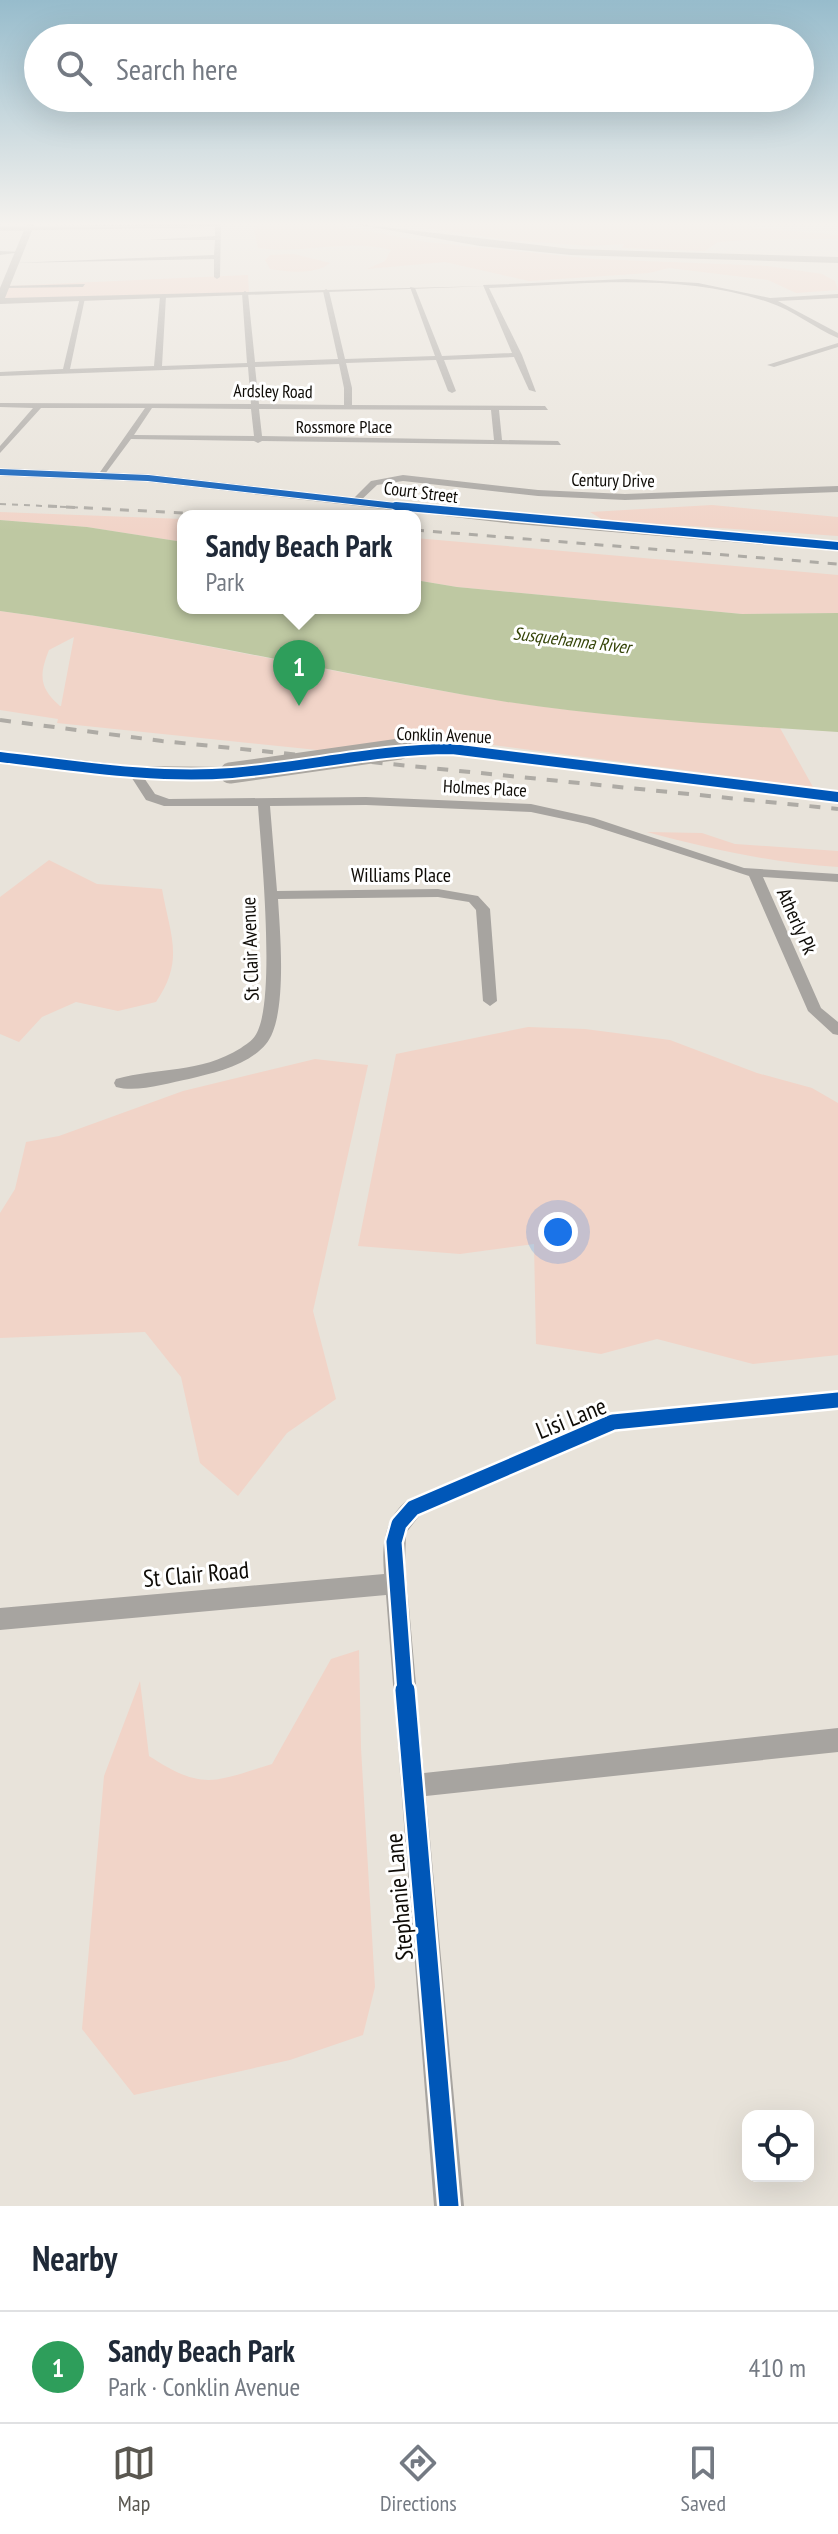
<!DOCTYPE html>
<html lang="en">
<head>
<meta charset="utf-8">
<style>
	:root { --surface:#fff; --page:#f6f6f7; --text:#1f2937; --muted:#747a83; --line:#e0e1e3; --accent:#5a5750 }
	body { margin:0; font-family:"PT Sans Narrow",sans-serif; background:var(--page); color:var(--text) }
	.controls { position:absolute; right:24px; bottom:24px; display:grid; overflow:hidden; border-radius:16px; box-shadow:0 8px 32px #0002 }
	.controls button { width:72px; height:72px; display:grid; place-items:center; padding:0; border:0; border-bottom:2px solid var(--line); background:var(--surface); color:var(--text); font:40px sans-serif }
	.you { position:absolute; left:558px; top:1232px; width:28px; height:28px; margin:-20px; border:6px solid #fff; border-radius:50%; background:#1a73e8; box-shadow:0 0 0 12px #1a73e833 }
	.badge { display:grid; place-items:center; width:52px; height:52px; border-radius:50%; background:var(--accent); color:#fff; font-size:26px; font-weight:700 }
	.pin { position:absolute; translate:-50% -66px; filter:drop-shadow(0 2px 4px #0008) }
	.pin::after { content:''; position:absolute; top:42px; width:28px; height:24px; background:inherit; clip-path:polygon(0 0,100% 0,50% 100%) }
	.popup { position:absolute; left:177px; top:510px; width:244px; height:104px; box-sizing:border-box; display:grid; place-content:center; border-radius:16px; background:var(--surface); filter:drop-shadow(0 2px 6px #0005); font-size:26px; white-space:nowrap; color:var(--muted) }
	.popup b { font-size:30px; color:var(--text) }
	.popup::after { content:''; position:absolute; left:50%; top:100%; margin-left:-16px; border:16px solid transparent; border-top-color:var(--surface) }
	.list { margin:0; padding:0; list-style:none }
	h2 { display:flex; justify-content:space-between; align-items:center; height:104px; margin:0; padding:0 32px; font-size:34px }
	h2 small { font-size:26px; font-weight:400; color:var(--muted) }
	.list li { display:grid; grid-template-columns:52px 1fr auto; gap:24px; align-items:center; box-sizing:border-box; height:112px; padding:0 32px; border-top:2px solid var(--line) }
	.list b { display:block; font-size:30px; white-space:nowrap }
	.list p { margin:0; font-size:26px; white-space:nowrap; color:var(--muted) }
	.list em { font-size:26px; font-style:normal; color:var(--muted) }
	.icon { flex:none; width:44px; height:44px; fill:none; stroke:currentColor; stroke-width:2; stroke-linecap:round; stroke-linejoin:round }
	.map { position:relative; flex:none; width:838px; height:2206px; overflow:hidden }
	.search { position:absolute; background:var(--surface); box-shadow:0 8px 32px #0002; left:24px; right:24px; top:24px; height:88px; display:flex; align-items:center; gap:20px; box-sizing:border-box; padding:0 28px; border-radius:44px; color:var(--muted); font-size:30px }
	.sheet { height:216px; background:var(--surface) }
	nav { display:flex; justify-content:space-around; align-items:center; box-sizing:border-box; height:112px; border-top:2px solid var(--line); background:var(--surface); font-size:22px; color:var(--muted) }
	nav a { display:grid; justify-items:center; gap:4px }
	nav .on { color:var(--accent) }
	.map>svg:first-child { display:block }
	.green { fill:#f1d4c8; fill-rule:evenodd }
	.water { fill:#bec8a2 }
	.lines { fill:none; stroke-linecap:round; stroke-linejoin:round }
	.street { fill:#a7a4a0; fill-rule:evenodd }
	.secondary { fill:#a7a39e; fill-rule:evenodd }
	.primary { fill:#aba7a1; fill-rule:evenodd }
	.highway { fill:#a5a29c; fill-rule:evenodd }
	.rail-far2 { stroke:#aeaba5; stroke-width:2; stroke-dasharray:6 6; stroke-linecap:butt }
	.rail-far1 { stroke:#aeaba5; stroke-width:3; stroke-dasharray:9 9; stroke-linecap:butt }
	.rail { stroke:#aeaba5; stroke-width:4; stroke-dasharray:11 11; stroke-linecap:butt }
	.primary-bridge { stroke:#aba7a1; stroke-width:21 }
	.cycleway-far4-casing { stroke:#fff; stroke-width:8 }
	.cycleway-far3-casing { stroke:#fff; stroke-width:11 }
	.cycleway-far2-casing { stroke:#fff; stroke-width:14 }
	.cycleway-far1-casing { stroke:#fff; stroke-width:20 }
	.cycleway-casing { stroke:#fff; stroke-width:24 }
	.cycleway-far4 { stroke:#0057b8; stroke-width:6 }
	.cycleway-far3 { stroke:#0057b8; stroke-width:8 }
	.cycleway-far2 { stroke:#0057b8; stroke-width:10 }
	.cycleway-far1 { stroke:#0057b8; stroke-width:15 }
	.cycleway { stroke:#0057b8; stroke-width:19 }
	.labels { text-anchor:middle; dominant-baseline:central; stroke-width:6; stroke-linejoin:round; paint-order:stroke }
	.far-street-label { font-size:18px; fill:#0e0b06; stroke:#fff }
	.far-water-label { font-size:18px; font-style:italic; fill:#354408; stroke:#fff }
	.street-label { font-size:20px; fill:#0e0b06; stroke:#fff }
	.near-street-label { font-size:24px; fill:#0e0b06; stroke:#fff }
</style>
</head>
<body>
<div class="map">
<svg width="838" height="2206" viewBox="0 0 838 2206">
	<rect width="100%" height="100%" fill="#e8e3da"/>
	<path class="green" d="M257 223H324L426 242 594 259 768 266 822 274 835 281 838 290 796 293 768 280 669 268 649 273 529 281 445 262 367 269 385 261 391 250C346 238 303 255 258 248L254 230Z
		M396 223H705L838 235V239L745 240 718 242 705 251 622 248 624 244 591 246 507 240Z
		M294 254 330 263C316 275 287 272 270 269L265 260 270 255Z
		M248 275 249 293 0 299 6 286Z
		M712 505 838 517V536L603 520 590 512Z
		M0 512 183 519V542L87 527 0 520Z
		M415 538 838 575V613L742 614 457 587 415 580Z
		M0 611C155 632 310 669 466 695 570 713 675 721 780 728L813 787 439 738 392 741 327 751 57 723 58 719 0 710ZM74 637 61 706H60C39 688 39 675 49 650Z
		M647 832 702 833 735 844 838 851V867C772 863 711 849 647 832Z
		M49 860 97 884 162 889C170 935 185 960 156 1002L118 1011 76 1002 42 1017 19 1042 0 1034V897Z
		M528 1027 585 1029 670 1040 757 1073 812 1088 838 1103V1355L753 1364 657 1339 601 1354 536 1344 534 1244 460 1254 358 1246 396 1054Z
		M315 1059 368 1065 313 1311 336 1399 287 1433 238 1496 200 1463 181 1377 145 1332 0 1338V1213L15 1189 26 1142 59 1136 183 1091Z
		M359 1650 361 1748 375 1987 363 2035 290 2060 134 2095 82 2029 104 1776 140 1681 149 1756C203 1791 214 1782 272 1764L331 1659Z"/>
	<path class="water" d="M0 520 87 527 183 542V608H415V580L457 587 742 614 838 613V732C713 724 588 717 465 695 310 668 156 632 0 611Z"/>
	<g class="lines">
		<path class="street" d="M218 223 221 225 220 277 217 279 214 277V259L12 263 214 255 215 240H148L215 236V227L0 231V227L29 226Z
			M0 251 22 252 0 255Z
			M627 279 698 283 770 298 838 294V298L778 301 838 333V338C814 328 793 310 768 302 679 272 580 284 489 288L522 355 536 392 529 390 514 357 444 360 456 391 452 393 448 391 436 360 346 363 352 388V405L545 406 548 410H499L502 440 558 441 561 445 262 441 258 443 254 441 131 439 102 478 98 475 145 408H41L0 453V446L33 408 0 407V403L251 404 248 367 0 376V372L63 369 80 297 85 298 70 369 154 366 160 296 163 294 166 296 162 366 247 363 242 293 245 291 248 293 255 362 338 359 323 291 326 289 329 291 345 359 435 356 410 287 415 288 442 356 512 353 483 285ZM339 364 344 388V405L259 404 255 367ZM152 408 251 409 254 436 134 435ZM259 409 491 410 494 440 262 436Z
			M85 284 83 287 2 288 5 286Z
			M838 343V347L774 367 767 365Z
			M403 475 538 490 625 494 838 486V492L625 500 538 496 403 481 377 485 357 504 350 502 371 481Z
			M134 768 138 769 155 794 169 799 366 797 531 804 594 818 744 868 838 874V882L763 877 821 1008 838 1022V1035L833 1034 808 1011 749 876 587 824 531 812 366 805 270 806 277 891 438 889 478 896 490 909 497 1001 490 1006 483 1001 476 910 469 902 438 897 278 899C280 933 288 1018 266 1044 249 1065 214 1073 189 1079 168 1083 137 1093 116 1087L114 1083 116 1079C159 1067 199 1074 241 1048 245 1045 252 1041 255 1036 277 1005 261 849 258 806H164L146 800 128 772Z
			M838 1391V1409L614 1431 420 1515 406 1533 405 1563 424 1773 838 1728V1752L426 1796 464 2206H434L386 1595 0 1630V1608L384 1574C382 1546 383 1521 406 1501L613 1413Z"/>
		<path class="secondary" d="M27 223H35L5 298 489 286 0 304V288Z"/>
		<path class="primary" d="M0 468 148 474 506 515 838 541V551L506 523 148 482 0 476Z
			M400 743H452L838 791V803L452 755 393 753 390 749 393 745Z
			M0 751 134 766 230 767 240 773 230 779 134 778 0 763Z"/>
		<path class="highway" d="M349 223 571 249 838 257V263L571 255 480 246Z"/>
		<path class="rail-far2" d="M0 504 89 508"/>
		<path class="rail-far1" d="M48 506 243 516
			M415 530 838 564"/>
		<path class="rail" d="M0 720 162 741 838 809"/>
		<path class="primary-bridge" d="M230 773 400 749"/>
		<defs>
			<path id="cycleway-far4" d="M0 472 148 478 413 508"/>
			<path id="cycleway-far3" d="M396 506 838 546"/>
			<path id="cycleway-far2" d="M0 757C77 766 155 779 232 773 306 767 378 749 452 749L838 797"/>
			<path id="cycleway-far1" d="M405 1692 394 1542 399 1524 413 1508 613 1422 838 1400"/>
			<path id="cycleway" d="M405 1690 449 2206"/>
		</defs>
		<use href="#cycleway-far4" class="cycleway-far4-casing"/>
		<use href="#cycleway-far3" class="cycleway-far3-casing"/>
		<use href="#cycleway-far2" class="cycleway-far2-casing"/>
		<use href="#cycleway-far1" class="cycleway-far1-casing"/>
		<use href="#cycleway" class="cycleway-casing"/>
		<use href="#cycleway-far4" class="cycleway-far4"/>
		<use href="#cycleway-far3" class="cycleway-far3"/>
		<use href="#cycleway-far2" class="cycleway-far2"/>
		<use href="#cycleway-far1" class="cycleway-far1"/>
		<use href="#cycleway" class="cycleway"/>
	</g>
	<linearGradient id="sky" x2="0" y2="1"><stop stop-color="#97bccc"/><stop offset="0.42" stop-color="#f5f2ee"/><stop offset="1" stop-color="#f5f2ee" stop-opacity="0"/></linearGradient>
	<rect width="838" height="532" fill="url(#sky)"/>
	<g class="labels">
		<g class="far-street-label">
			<text transform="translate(273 391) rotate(1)">Ardsley Road</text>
			<text x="344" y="426">Rossmore Place</text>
			<text transform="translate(613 480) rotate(1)">Century Drive</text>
			<text transform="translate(421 492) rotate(7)">Court Street</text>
			<text transform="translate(444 735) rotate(2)">Conklin Avenue</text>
			<text transform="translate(485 788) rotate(3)">Holmes Place</text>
		</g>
		<g class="far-water-label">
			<text transform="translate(572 640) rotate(7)">Susquehanna River</text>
		</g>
		<g class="street-label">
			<text x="401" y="875">Williams Place</text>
			<text transform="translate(797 921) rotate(66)">Atherly Pk</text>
			<text transform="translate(250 949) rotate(-92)">St Clair Avenue</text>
		</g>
		<g class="near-street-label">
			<text transform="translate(571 1418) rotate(-22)">Lisi Lane</text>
			<text transform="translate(196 1574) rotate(-5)">St Clair Road</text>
			<text transform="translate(399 1897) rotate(-95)">Stephanie Lane</text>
		</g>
	</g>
</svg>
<div class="controls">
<button><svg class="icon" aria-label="locate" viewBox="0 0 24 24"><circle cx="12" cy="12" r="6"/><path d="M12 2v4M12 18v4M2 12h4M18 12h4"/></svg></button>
</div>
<div class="you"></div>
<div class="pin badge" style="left:299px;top:706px;background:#2e9e5b">1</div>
<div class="popup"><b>Sandy Beach Park</b>Park</div>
<div class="search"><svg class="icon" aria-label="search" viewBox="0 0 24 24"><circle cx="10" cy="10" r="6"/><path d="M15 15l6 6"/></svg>Search here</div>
</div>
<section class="sheet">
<h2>Nearby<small></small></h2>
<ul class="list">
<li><span class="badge" style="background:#2e9e5b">1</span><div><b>Sandy Beach Park</b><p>Park · Conklin Avenue</p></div><em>410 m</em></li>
</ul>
</section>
<nav>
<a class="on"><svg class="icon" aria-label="map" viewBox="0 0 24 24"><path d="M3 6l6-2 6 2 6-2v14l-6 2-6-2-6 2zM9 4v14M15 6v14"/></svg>Map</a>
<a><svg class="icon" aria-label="directions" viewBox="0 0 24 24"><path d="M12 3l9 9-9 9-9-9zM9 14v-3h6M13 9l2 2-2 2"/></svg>Directions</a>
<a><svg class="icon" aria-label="saved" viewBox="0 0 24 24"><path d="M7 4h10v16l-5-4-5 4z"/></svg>Saved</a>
</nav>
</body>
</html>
